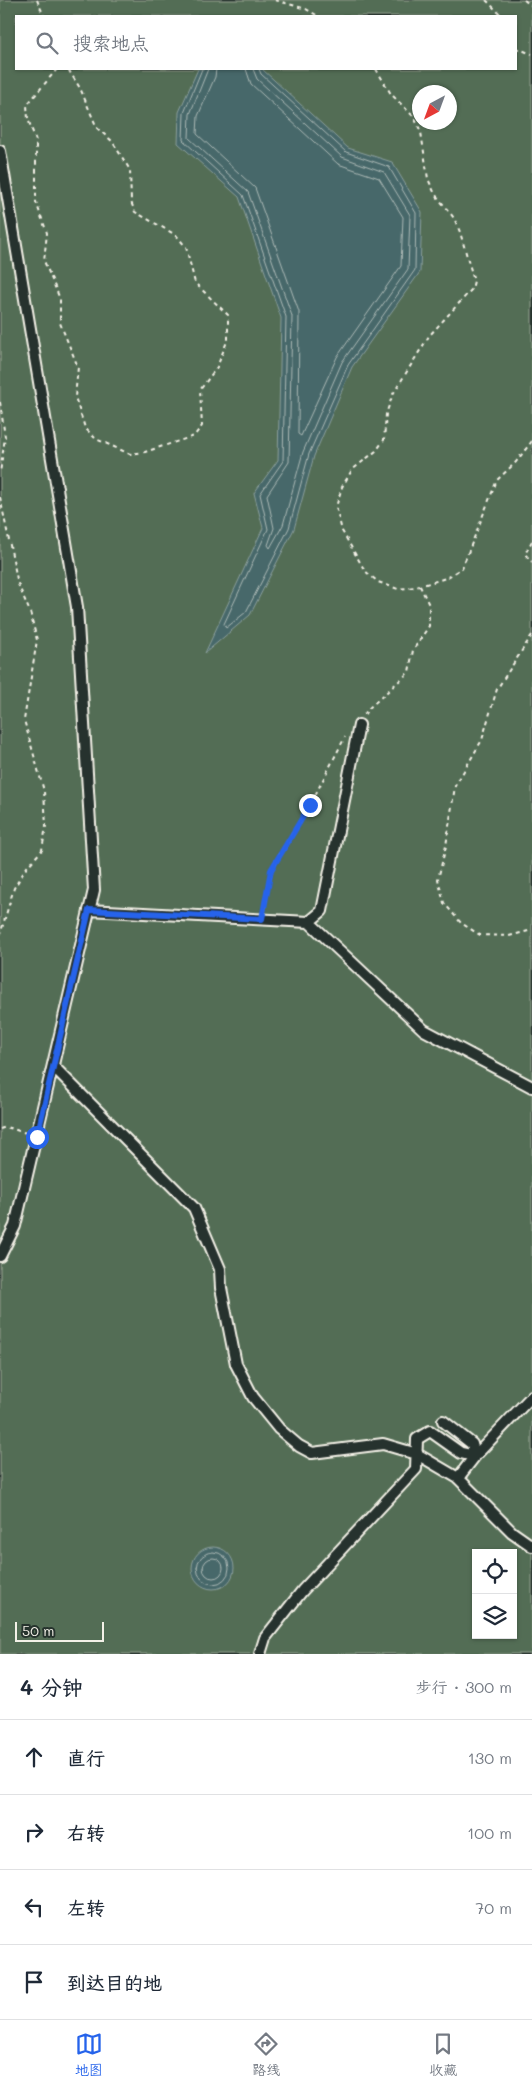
<!DOCTYPE html>
<html lang="zh">
<head>
<meta charset="utf-8">
<style>
	:root { --surface:#fff; --page:#f2f2f3; --text:#1f2937; --muted:#747a83; --line:#e0e1e3; --accent:#2563eb }
	body { margin:0; font-family:Mali,"LXGW WenKai TC",sans-serif; background:var(--page); color:var(--text) }
	.controls { position:absolute; right:15px; bottom:15px; display:grid; overflow:hidden; border-radius:0px; box-shadow:0 1px 4px #0004 }
	.controls button { width:45px; height:45px; display:grid; place-items:center; padding:0; border:0; border-bottom:1px solid var(--line); background:var(--surface); color:var(--text); font:25px sans-serif }
	.compass { position:absolute; left:412px; top:85px; width:45px; height:45px; border-radius:50%; background:var(--surface); box-shadow:0 1px 4px #0004; rotate:221deg }
	.scale { position:absolute; left:15px; bottom:12px; width:89px; box-sizing:border-box; padding-left:5px; border:2px solid #f4f1e8; border-top:0; font-size:14px; line-height:18px; white-space:nowrap; color:#f4f1e8; -webkit-text-stroke:4px #26332d; paint-order:stroke }
	.stop { position:absolute; width:15px; height:15px; margin:-11px; border:4px solid #2563eb; border-radius:50%; background:#fff }
	.stop.end { background:#2563eb; border-color:#fff; box-shadow:0 1px 5px #0008 }
	.list { margin:0; padding:0; list-style:none }
	h2 { display:flex; justify-content:space-between; align-items:center; height:65px; margin:0; padding:0 20px; font-size:21px }
	h2 small { font-size:16px; font-weight:400; color:var(--muted) }
	.list li { display:grid; grid-template-columns:32px 1fr auto; gap:15px; align-items:center; box-sizing:border-box; height:75px; padding:0 20px; border-top:1px solid var(--line) }
	.list b { display:block; font-size:19px; white-space:nowrap }
	.list em { font-size:16px; font-style:normal; color:var(--muted) }
	.icon { flex:none; width:28px; height:28px; fill:none; stroke:currentColor; stroke-width:2; stroke-linecap:round; stroke-linejoin:round }
	.map { position:relative; flex:none; width:532px; height:1654px; overflow:hidden }
	.search { position:absolute; background:var(--surface); box-shadow:0 1px 4px #0004; left:15px; right:15px; top:15px; height:55px; display:flex; align-items:center; gap:12px; box-sizing:border-box; padding:0 18px; border-radius:0px; color:var(--muted); font-size:19px }
	.sheet { height:365px; background:var(--surface) }
	nav { display:flex; justify-content:space-around; align-items:center; box-sizing:border-box; height:70px; border-top:1px solid var(--line); background:var(--surface); font-size:14px; color:var(--muted) }
	nav a { display:grid; justify-items:center; gap:2px }
	nav .on { color:var(--accent) }
	.map>svg:first-child { display:block }
	.green { fill:#526d54; stroke:#a3af9e; fill-rule:evenodd }
	.water { fill:#46686b; stroke:#8c9f9d }
	.lines { fill:none; stroke-linecap:round; stroke-linejoin:round }
	.shore { stroke:#aebab6; stroke-width:1 }
	.minor-casing { stroke:#f4f1e8; stroke-width:14 }
	.path { stroke:#f4f1e8; stroke-width:2; stroke-dasharray:4 4; stroke-linecap:butt }
	.minor { stroke:#26332d; stroke-width:10 }
	.route { stroke:#2563eb; stroke-width:6 }
</style>
</head>
<body>
<div class="map">
<svg width="532" height="1654" viewBox="0 0 532 1654">
	<rect width="100%" height="100%" fill="#26332d"/>
	<filter id="ink" filterUnits="userSpaceOnUse"><feTurbulence type="fractalNoise" baseFrequency=".02" numOctaves="2"/><feDisplacementMap in="SourceGraphic" scale="10" xChannelSelector="R" yChannelSelector="G"/><feConvolveMatrix kernelMatrix="1 2 1 2 8 2 1 2 1" color-interpolation-filters="sRGB"/></filter>
	<g filter="url(#ink)">
		<path class="green" d="M0 0H532V1654H0ZM16 16H516V69H16ZM420 92H450V122H420ZM476 1553H513V1635H476Z"/>
		<path class="water" d="M198 69H262L348 148 392 162 422 212 420 272 352 367 314 456 294 529 250 615 205 653 263 528 254 493 278 460 281 318 239 197 178 143 179 112Z
			M192 1568a21 21 0 1 1 42 0a21 21 0 1 1-42 0Z"/>
		<g class="lines">
			<path class="shore" d="M202 69 184 113 183 140 243 195 286 317 283 461 260 494 268 529 224 624 226 628 246 612 289 528 309 454 348 365 415 270 416 213 389 167 346 152 261 74 259 69
				M208 69 190 114 189 138 248 192 292 316 289 462 267 495 274 528 268 545 270 548 283 525 303 452 342 362 408 269 410 215 384 172 342 157 257 79 253 69
				M216 69 215 77 198 116 197 134 255 188 299 312 298 434 301 436 337 357 401 266 403 217 379 178 338 164 251 84 246 69
				M197 1568a16 16 0 1 1 32 0a16 16 0 1 1-32 0Z
				M203 1568a10 10 0 1 1 20 0a10 10 0 1 1-20 0Z"/>
			<defs>
				<path id="minor" d="M0 151 77 607 94 890 15 1226 0 1256
					M89 910 309 922 424 1030 532 1087
					M309 922 322 911 359 725
					M53 1066 194 1208 220 1269 221 1288 236 1364 253 1397 279 1429 299 1446 312 1453 383 1444 417 1454 458 1478 512 1532 532 1546
					M458 1478 475 1456 532 1396
					M260 1654 265 1638 302 1591 416 1469 417 1439 430 1431 461 1453 475 1456 472 1444 443 1421"/>
			</defs>
			<use href="#minor" class="minor-casing"/>
			<path class="path" d="M37 0 44 16
				M275 0 306 9 318 16
				M486 0 502 16
				M524 0 532 6
				M516 48 532 54
				M57 69 27 105 28 119 36 141V202L47 233 44 261 60 299V323L78 367 75 397 85 428 96 439 130 454 145 452 194 436 202 426 200 390 217 367 228 339V315L195 283 186 247 176 235 135 212 131 202 130 170 112 141 97 128 80 88 68 69
				M376 69 391 94 414 117 421 132 428 179 435 194 454 218 460 232 474 281 472 289 429 336 393 394 386 414 384 440 376 451 352 470 342 487 336 507 342 531 365 571 378 582 398 589 416 587 446 578 462 568 497 480 516 462 532 441
				M0 402 5 437 0 473
				M0 497 18 584 30 612 37 640 24 720 44 791 46 826 42 850 27 867 14 888 0 935
				M532 541 525 554 532 562
				M532 635 497 689 482 740 455 786 446 846 438 879 444 903 461 923 480 935 509 936 532 930
				M364 715 368 709 409 672 413 650 429 626V605L420 586
				M264 910 271 870 310 805 345 737
				M0 1129 6 1127 26 1133"/>
			<use href="#minor" class="minor"/>
		</g>
	</g>
	<g class="lines" filter="url(#ink)">
		<path class="route" d="M37 1137 89 910 262 919 271 870 310 805"/>
	</g>
</svg>
<div class="controls">
<button><svg class="icon" aria-label="locate" viewBox="0 0 24 24"><circle cx="12" cy="12" r="6"/><path d="M12 2v4M12 18v4M2 12h4M18 12h4"/></svg></button>
<button><svg class="icon" aria-label="layers" viewBox="0 0 24 24"><path d="M12 4l9 5-9 5-9-5zM3 14l9 5 9-5"/></svg></button>
</div>
<svg class="compass" viewBox="-18 -18 36 36"><path d="M0-13l5 13h-10z" fill="#e53935"/><path d="M0 13l5-13h-10z" fill="#747a83"/></svg>
<div class="scale">50 m</div>
<div class="stop" style="left:37px;top:1137px"></div>
<div class="stop end" style="left:310px;top:805px"></div>
<div class="search"><svg class="icon" aria-label="search" viewBox="0 0 24 24"><circle cx="10" cy="10" r="6"/><path d="M15 15l6 6"/></svg>搜索地点</div>
</div>
<section class="sheet">
<h2>4 分钟<small>步行 · 300 m</small></h2>
<ul class="list">
<li><svg class="icon" aria-label="ahead" viewBox="0 0 24 24"><path d="M12 20V5M6 11l6-6 6 6"/></svg><div><b>直行</b></div><em>130 m</em></li>
<li><svg class="icon" aria-label="right" viewBox="0 0 24 24"><path d="M7 20v-9h11M14 6l5 5-5 5"/></svg><div><b>右转</b></div><em>100 m</em></li>
<li><svg class="icon" aria-label="left" viewBox="0 0 24 24"><path d="M17 20v-9H6M10 6l-5 5 5 5"/></svg><div><b>左转</b></div><em>70 m</em></li>
<li><svg class="icon" aria-label="arrive" viewBox="0 0 24 24"><path d="M6 21V4h12l-3 4 3 4H6"/></svg><div><b>到达目的地</b></div></li>
</ul>
</section>
<nav>
<a class="on"><svg class="icon" aria-label="map" viewBox="0 0 24 24"><path d="M3 6l6-2 6 2 6-2v14l-6 2-6-2-6 2zM9 4v14M15 6v14"/></svg>地图</a>
<a><svg class="icon" aria-label="directions" viewBox="0 0 24 24"><path d="M12 3l9 9-9 9-9-9zM9 14v-3h6M13 9l2 2-2 2"/></svg>路线</a>
<a><svg class="icon" aria-label="saved" viewBox="0 0 24 24"><path d="M7 4h10v16l-5-4-5 4z"/></svg>收藏</a>
</nav>
</body>
</html>
